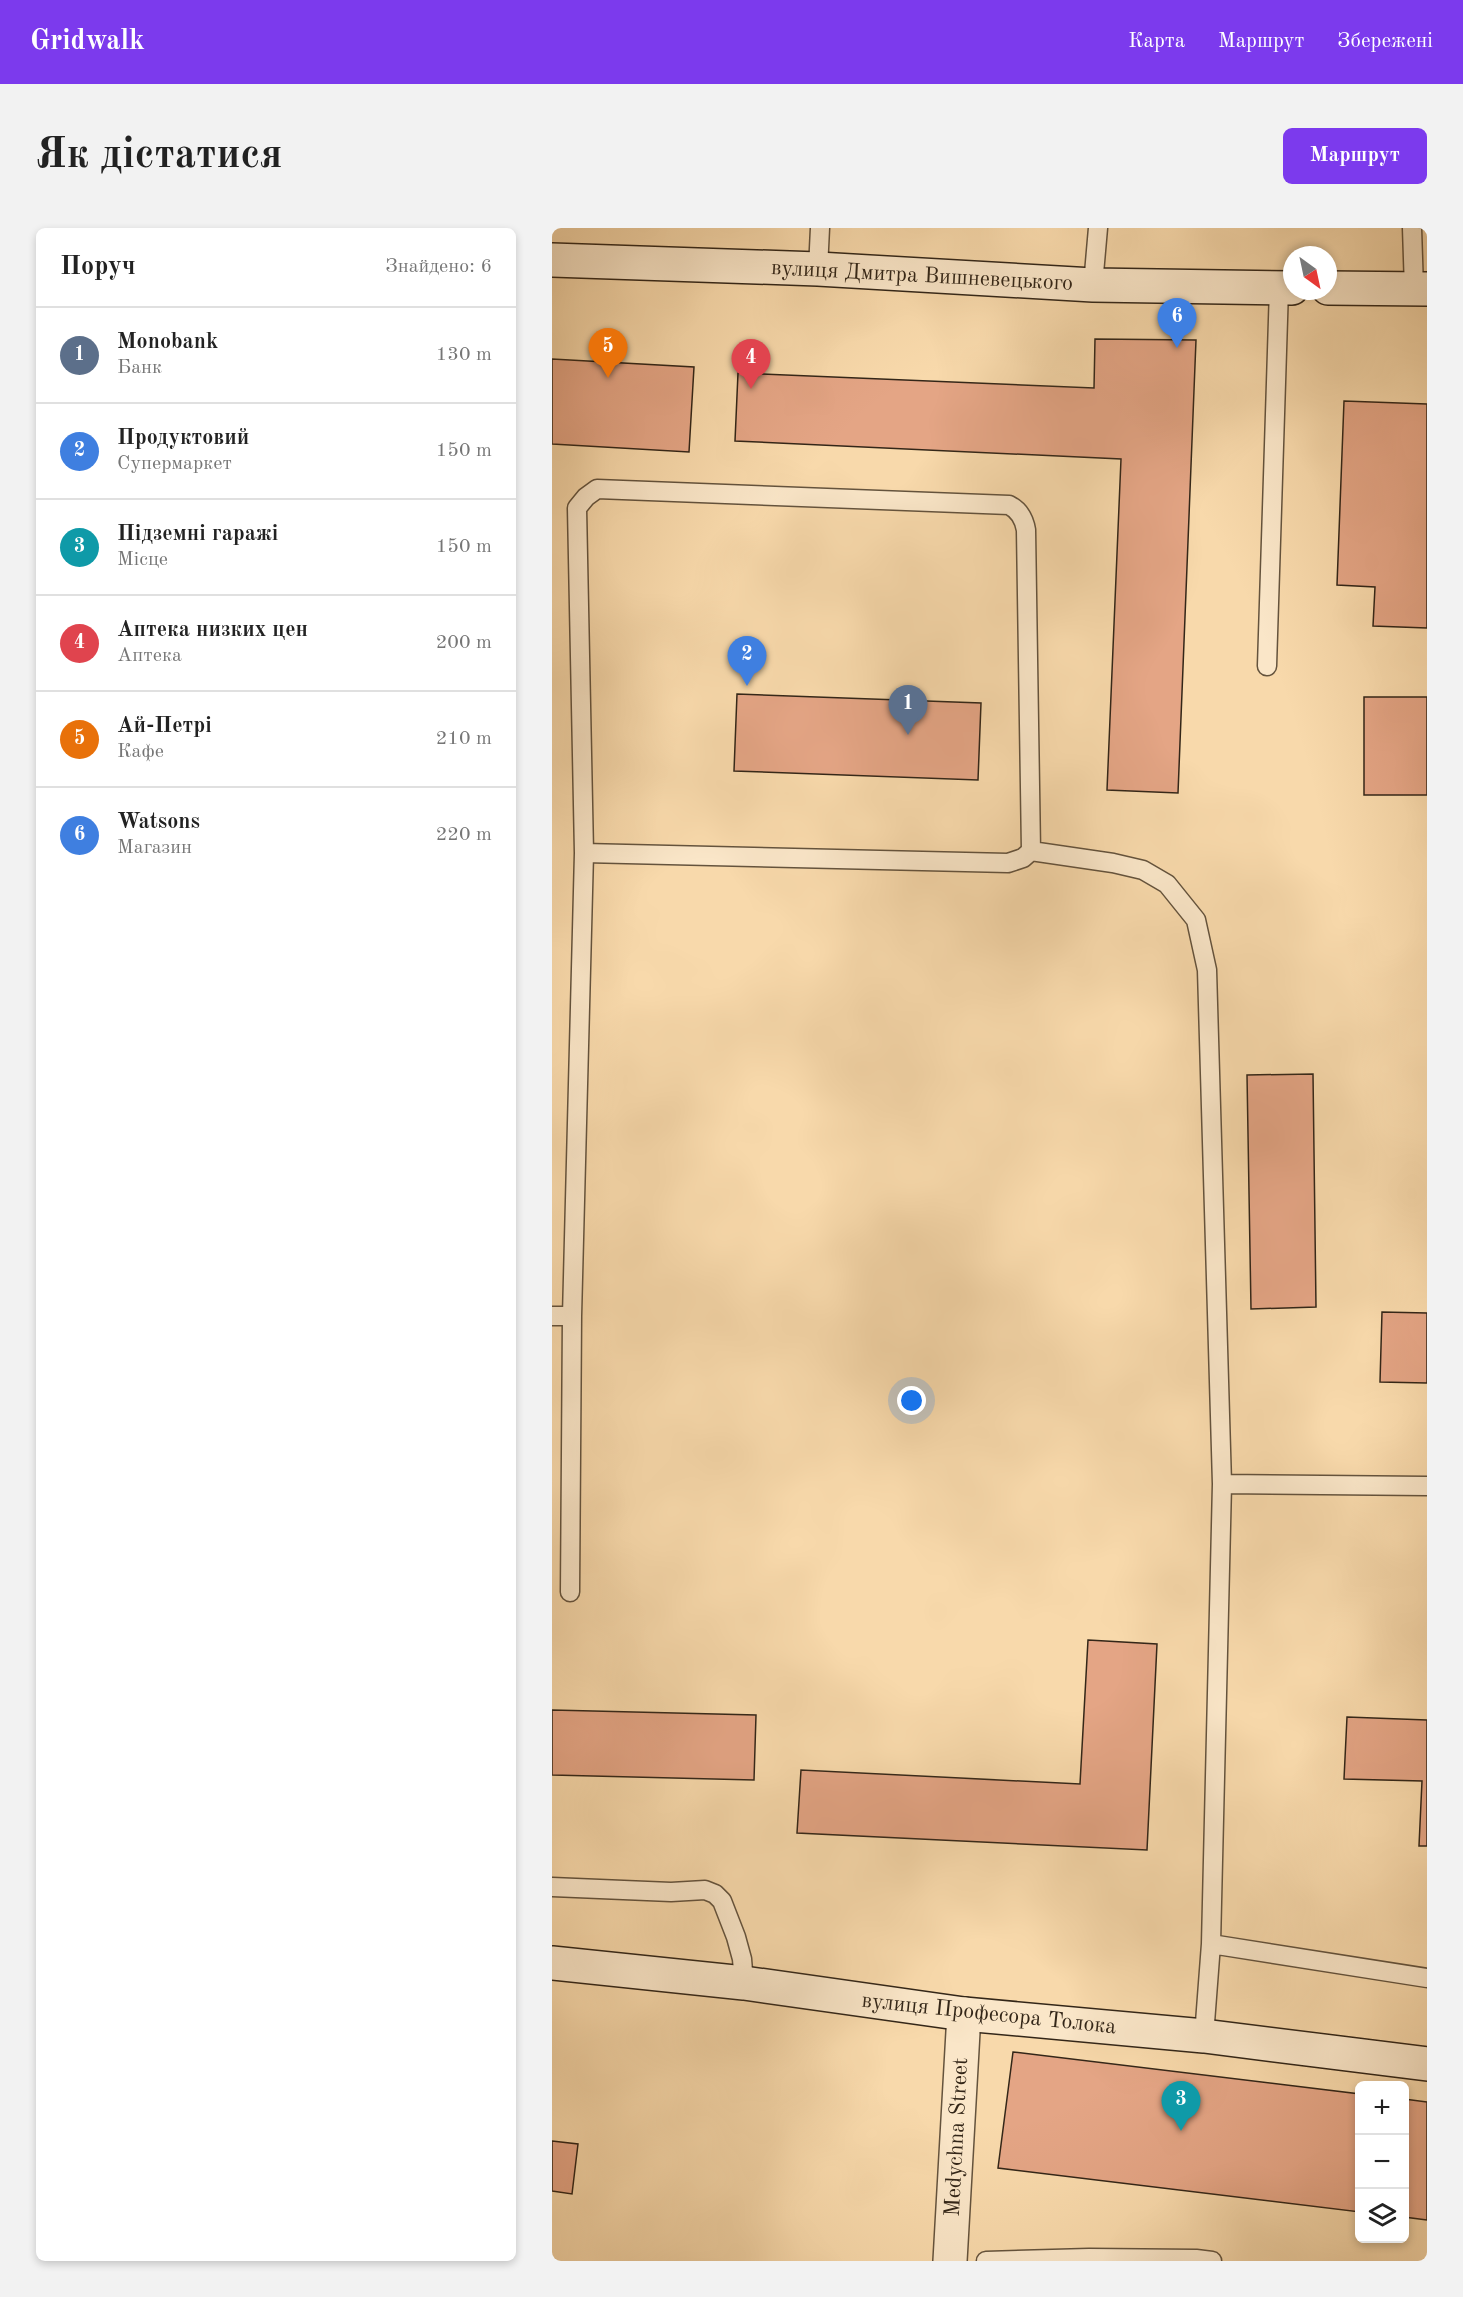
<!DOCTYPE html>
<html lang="uk">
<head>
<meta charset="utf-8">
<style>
	:root { --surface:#fff; --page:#f2f2f2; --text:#222; --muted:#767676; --line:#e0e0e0; --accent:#7c3aed }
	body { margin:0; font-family:"Old Standard TT",serif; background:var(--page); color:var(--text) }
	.controls { position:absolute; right:18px; bottom:18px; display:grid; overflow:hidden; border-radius:9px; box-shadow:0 3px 9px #0003 }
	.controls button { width:54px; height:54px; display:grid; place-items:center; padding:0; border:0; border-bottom:2px solid var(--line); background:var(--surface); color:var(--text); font:30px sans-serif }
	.compass { position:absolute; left:731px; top:18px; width:54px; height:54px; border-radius:50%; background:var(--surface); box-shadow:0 3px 9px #0003; rotate:147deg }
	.you { position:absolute; left:360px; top:1173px; width:21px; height:21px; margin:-15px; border:4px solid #fff; border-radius:50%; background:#1a73e8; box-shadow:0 0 0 9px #1a73e833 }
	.badge { display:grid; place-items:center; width:39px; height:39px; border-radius:50%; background:var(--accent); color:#fff; font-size:20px; font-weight:700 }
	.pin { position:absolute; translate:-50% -50px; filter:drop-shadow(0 2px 3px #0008) }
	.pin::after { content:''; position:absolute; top:32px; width:21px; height:18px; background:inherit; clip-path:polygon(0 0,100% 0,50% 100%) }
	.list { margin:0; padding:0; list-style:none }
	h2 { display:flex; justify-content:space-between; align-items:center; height:78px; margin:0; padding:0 24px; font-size:26px }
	h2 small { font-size:20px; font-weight:400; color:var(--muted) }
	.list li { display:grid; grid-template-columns:39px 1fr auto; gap:18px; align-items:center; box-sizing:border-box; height:96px; padding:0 24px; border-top:2px solid var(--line) }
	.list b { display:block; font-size:22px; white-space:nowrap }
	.list p { margin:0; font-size:20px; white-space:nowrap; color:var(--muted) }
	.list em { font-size:20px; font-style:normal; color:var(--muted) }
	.icon { flex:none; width:33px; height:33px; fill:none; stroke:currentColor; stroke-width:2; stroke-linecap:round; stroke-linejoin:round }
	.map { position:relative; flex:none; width:875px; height:2033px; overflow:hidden; border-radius:9px }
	header { display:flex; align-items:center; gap:36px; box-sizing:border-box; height:84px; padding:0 30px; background:var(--accent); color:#fff }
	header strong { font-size:28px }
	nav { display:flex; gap:33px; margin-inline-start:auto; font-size:21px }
	.intro { display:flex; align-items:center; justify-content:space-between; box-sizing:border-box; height:144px; padding:0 36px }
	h1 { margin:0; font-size:42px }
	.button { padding:15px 27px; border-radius:9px; background:var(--accent); color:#fff; font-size:21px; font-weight:700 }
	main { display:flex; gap:36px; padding:0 36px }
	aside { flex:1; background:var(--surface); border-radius:9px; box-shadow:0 3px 9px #0003 }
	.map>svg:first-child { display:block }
	.building { fill:#e4a585; stroke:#332618; stroke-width:1.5 }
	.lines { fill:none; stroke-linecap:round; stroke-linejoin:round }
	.lane-casing { stroke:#64533d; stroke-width:21 }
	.street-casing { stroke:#64533d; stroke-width:36 }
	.secondary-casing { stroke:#332618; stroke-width:36 }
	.lane { stroke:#fae6c8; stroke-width:18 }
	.street { stroke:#fae6c8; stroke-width:33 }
	.secondary { stroke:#fae6c8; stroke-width:33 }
	.labels { text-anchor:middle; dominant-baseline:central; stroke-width:5; stroke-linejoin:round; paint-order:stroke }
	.street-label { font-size:22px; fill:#332618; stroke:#fae6c8 }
</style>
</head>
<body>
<header>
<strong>Gridwalk</strong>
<nav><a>Карта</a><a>Маршрут</a><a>Збережені</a></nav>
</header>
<div class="intro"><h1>Як дістатися</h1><a class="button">Маршрут</a></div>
<main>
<aside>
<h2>Поруч<small>Знайдено: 6</small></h2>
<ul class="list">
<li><span class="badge" style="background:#5c6f8a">1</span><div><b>Monobank</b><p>Банк</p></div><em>130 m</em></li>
<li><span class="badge" style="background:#3f7fe0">2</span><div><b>Продуктовий</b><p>Супермаркет</p></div><em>150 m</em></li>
<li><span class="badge" style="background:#0f9aa8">3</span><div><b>Підземні гаражі</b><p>Місце</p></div><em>150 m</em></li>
<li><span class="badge" style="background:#e0444e">4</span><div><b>Аптека низких цен</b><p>Аптека</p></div><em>200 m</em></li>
<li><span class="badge" style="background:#e8710a">5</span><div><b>Ай-Петрі</b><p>Кафе</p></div><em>210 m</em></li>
<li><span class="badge" style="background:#3f7fe0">6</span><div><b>Watsons</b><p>Магазин</p></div><em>220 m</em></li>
</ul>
</aside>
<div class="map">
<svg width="875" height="2033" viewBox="0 0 875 2033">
	<rect width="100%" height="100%" fill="#f8d9ab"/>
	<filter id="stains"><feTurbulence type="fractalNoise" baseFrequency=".00333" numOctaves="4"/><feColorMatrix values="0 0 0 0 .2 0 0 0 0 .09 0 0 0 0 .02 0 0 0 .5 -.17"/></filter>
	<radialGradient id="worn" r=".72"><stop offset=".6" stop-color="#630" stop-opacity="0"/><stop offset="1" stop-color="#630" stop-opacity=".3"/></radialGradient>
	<path class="building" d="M543 111 644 112 626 565 555 562 569 231 183 213 186 145 542 160Z
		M0 131 142 139 137 224 0 216Z
		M792 173 875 176V400L821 398 823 359 785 357Z
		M185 466 429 475 426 552 182 543Z
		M812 469H875V567H812Z
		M761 846 764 1079 699 1081 695 847Z
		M830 1084 875 1085V1155L828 1154Z
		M536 1412 605 1416 595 1622 245 1605 249 1542 528 1556Z
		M0 1482 204 1487 202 1552 0 1547Z
		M795 1489 875 1492V1618H867L870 1553 792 1551Z
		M461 1824 808 1866V1984L446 1940Z
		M852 1871 875 1874V1992L852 1989Z
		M0 1913 26 1916 20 1966 0 1963Z"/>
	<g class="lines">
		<defs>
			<path id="lane" d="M860 0 862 61
				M266 41 268 0
				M541 57 546 0
				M715 438 727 60
				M32 625 456 635 471 630 479 623 561 635 591 642 615 656 644 692 655 742 670 1256 659 1716 652 1808
				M0 1088H20L18 1364
				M20 1088 32 625 25 280 34 269 45 261 457 277C467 282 472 290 474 302L479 623
				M670 1256 875 1258
				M0 1659 119 1664 153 1662 163 1666 170 1673 184 1709 190 1731 192 1755
				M659 1716 875 1750
				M434 2033 537 2030 644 2031 660 2033"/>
			<path id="street" d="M398 2033 412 1786"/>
			<path id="secondary" d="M0 32 266 41 541 57 740 60
				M776 60 875 61
				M0 1735 192 1755 412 1786 652 1808 875 1836"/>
		</defs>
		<use href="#lane" class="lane-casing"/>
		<use href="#street" class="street-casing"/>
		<use href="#secondary" class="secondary-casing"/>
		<use href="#lane" class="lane"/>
		<use href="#street" class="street"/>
		<use href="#secondary" class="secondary"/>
	</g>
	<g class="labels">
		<g class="street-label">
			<text transform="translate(370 48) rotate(3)">вулиця Дмитра Вишневецького</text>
			<text transform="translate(437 1786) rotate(6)">вулиця Професора Толока</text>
			<text transform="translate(405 1909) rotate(-87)">Medychna Street</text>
		</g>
	</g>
	<rect width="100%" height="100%" filter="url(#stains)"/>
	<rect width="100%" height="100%" fill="url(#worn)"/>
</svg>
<div class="controls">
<button>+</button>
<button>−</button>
<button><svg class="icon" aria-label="layers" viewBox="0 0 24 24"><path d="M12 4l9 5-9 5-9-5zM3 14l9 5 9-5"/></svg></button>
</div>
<svg class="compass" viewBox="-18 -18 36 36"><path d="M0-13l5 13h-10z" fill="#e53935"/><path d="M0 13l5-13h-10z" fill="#767676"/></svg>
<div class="you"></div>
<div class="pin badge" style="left:356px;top:507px;background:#5c6f8a">1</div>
<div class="pin badge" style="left:195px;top:458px;background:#3f7fe0">2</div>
<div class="pin badge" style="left:629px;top:1903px;background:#0f9aa8">3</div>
<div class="pin badge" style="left:199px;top:161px;background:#e0444e">4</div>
<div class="pin badge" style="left:56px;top:150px;background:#e8710a">5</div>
<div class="pin badge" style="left:625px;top:120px;background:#3f7fe0">6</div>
</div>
</main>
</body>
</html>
